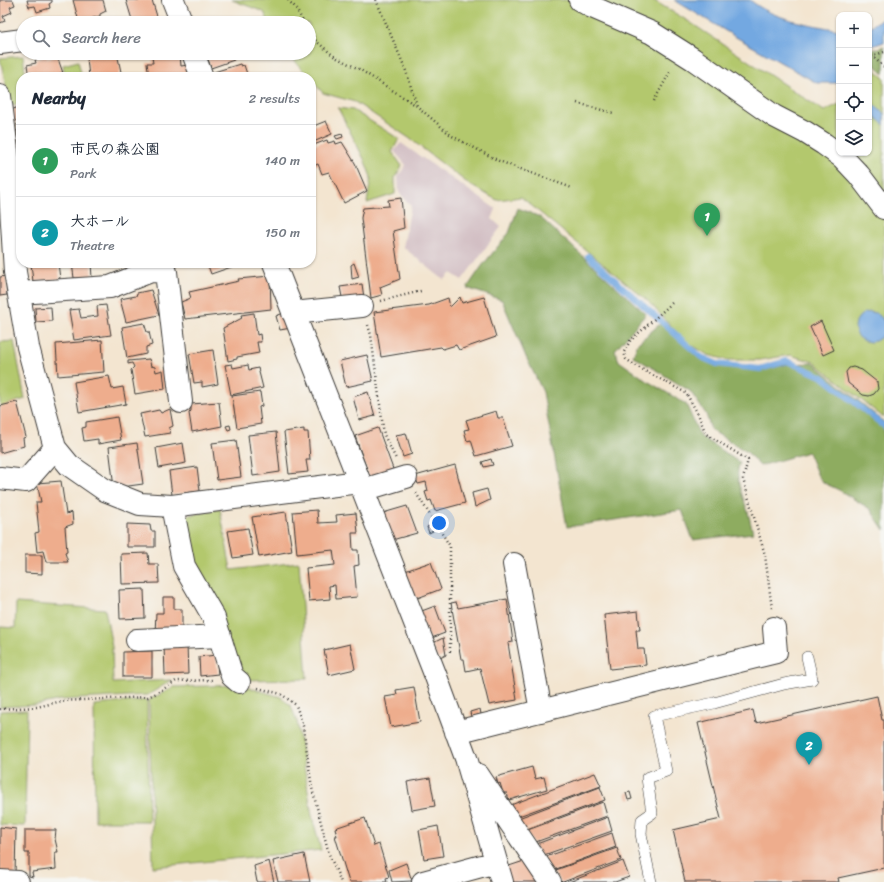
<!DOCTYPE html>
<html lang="en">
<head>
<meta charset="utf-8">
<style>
	:root { --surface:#fff; --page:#f6f6f7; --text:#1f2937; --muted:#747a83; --line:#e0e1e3; --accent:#b5179e }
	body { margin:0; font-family:Sriracha,"Klee One",sans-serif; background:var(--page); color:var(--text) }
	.controls { position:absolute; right:12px; top:12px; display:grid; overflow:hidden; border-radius:8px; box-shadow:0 1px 3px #0004 }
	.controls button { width:36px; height:36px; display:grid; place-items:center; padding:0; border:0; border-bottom:1px solid var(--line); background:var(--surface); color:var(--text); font:20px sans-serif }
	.you { position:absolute; left:439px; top:523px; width:14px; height:14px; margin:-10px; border:3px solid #fff; border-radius:50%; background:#1a73e8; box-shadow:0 0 0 6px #1a73e833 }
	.badge { display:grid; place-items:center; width:26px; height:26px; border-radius:50%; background:var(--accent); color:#fff; font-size:13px; font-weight:700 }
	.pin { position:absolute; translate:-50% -33px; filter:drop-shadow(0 1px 2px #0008) }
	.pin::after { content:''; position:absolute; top:21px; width:14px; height:12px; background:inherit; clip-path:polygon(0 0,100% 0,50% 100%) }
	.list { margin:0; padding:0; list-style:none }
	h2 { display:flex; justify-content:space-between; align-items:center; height:52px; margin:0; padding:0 16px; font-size:17px }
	h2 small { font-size:13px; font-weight:400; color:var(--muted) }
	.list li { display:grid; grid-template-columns:26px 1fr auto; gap:12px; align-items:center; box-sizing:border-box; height:72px; padding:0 16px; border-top:1px solid var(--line) }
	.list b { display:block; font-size:15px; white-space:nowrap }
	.list p { margin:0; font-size:13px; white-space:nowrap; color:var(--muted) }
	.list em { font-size:13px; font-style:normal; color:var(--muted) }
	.icon { flex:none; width:22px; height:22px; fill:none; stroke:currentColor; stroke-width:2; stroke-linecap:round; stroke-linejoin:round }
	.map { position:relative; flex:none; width:884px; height:882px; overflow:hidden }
	.search { position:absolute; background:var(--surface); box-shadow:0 1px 3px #0004; left:16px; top:16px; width:300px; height:44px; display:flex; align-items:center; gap:10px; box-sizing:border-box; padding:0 14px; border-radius:22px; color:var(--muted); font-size:15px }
	.panel { position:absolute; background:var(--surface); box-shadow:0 1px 3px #0004; left:16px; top:72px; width:300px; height:196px; border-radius:16px }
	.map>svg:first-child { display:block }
	.industrial { fill:#d2bec3 }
	.green { fill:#b3c86d; stroke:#687244 }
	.forest { fill:#8eac60; stroke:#55643e }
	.water { fill:#73a8e1; stroke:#48627e }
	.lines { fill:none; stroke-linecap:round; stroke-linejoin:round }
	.stream { stroke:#73a8e1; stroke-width:6 }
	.building { fill:#eead8d }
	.service-casing { stroke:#3c3a37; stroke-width:12 }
	.minor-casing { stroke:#3c3a37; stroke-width:24 }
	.path { stroke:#3c3a37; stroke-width:2.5; stroke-dasharray:1 3; stroke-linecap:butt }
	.service { stroke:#fff; stroke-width:11 }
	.minor { stroke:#fff; stroke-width:22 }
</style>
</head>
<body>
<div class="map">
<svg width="884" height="882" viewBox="0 0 884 882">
	<rect width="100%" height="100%" fill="#f6f6f2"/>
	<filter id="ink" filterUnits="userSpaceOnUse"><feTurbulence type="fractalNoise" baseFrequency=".025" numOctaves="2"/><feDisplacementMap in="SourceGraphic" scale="8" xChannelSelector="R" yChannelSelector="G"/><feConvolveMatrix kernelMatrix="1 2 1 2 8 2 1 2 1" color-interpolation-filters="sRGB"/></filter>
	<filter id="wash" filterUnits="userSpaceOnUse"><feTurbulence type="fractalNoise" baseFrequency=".012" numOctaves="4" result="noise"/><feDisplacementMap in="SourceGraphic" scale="16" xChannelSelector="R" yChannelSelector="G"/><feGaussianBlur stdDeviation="0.9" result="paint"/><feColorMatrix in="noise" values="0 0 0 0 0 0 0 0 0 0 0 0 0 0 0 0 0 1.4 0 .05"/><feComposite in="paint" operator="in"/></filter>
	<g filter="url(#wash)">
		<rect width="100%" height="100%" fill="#f3e5d0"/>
		<path class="industrial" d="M401 143 496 209 492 219 501 227 462 280 451 273 444 280 403 247 411 206 399 192 398 177 406 165 394 151Z"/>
		<path class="green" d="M232 0H653L688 21 824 111 839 104V153H869V74L874 69 884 78V418L814 362 790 355 760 360H728L708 355 685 341 648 301 521 197 497 200 470 185 409 138 355 102 323 93 311 79V77H309L288 53H309V23H269L264 12Z
			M23 56 26 77H21V104L10 106 0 58Z
			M78 61 82 77H65L63 65Z
			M338 108 353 110 399 139 392 152 402 166 395 177V194L367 203 371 177 364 159Z
			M14 341 25 399 0 407V342Z
			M220 509 231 570 299 562 307 679 241 680 197 574 185 516Z
			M16 603 105 609 112 647 113 683 172 680 148 695 61 700 36 705 0 707V627L15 628Z
			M240 685 281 697 291 706 297 721 312 816 321 850 153 867 149 700 174 687Z
			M147 700 149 821H95L94 705Z
			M27 710 25 826 0 825V711Z"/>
		<path class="forest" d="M884 46V74L869 60 870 51Z
			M518 208 540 217 646 314 615 350 619 361 649 382 686 404 700 436 740 463C733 476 744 499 748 512 750 519 751 526 753 533L693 540 682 510 567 527 543 392 526 357 502 300 467 288 482 266 509 233Z
			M661 323 702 359 760 371 788 364 813 363 884 422V530L870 509 839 490 824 483 818 476 808 452 760 466 747 452 711 430 706 414 690 391 633 356 638 343Z"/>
		<path class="water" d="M674 0H750C774 20 809 24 839 30V84L837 83H817L734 36Z
			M884 18V42L869 47V27Z
			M869 100 884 114V125L869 111Z
			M855 327a15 15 0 1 1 30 0a15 15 0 1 1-30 0Z"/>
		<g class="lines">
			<path class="stream" d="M588 256 701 357 717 364 760 369 787 361 823 377 884 426"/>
		</g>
		<g id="blocks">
			<path class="building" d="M0 0H13L15 5 10 7 12 12 3 16 5 21 0 23Z
				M27 0H52V2L49 4 50 8 37 12 35 6 29 7Z
				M73 0H103L106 11 100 14V16L79 22Z
				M126 0H152L159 23H133Z
				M96 53H117L121 72 119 73V77H89L87 58 90 56 89 54Z
				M206 53H231L234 60 211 68Z
				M180 54 181 66 188 65 189 77H149L147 63H153L152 57Z
				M47 56V59L57 56 63 73H60V77H29L27 65 36 63 35 60Z
				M240 64 241 66 244 65 248 77H215L214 72Z
				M21 106V119L13 122 11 110Z
				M326 121 332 134 311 143V127Z
				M21 123V141H20L19 135 17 136 16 131 18 130 17 124Z
				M342 134 343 137 337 139 335 136Z
				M327 140 328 143 335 141 336 144 342 142 355 163 367 191 344 203 329 172 322 174 318 164 311 167V146Z
				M401 198 404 228 393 231 400 279 380 287 382 295 371 298 361 218 363 208 389 206 388 200Z
				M31 263H58L60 279 33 282Z
				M72 263H91L92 278H74Z
				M207 263H243L211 274Z
				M354 263 359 277 352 279 351 265Z
				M6 276 7 295 0 296V277Z
				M270 276 271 309 185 319 181 302 191 298 189 292 239 281 238 279Z
				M362 284 364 298 343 302 340 287Z
				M151 290 159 315 126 322 120 299 136 296 137 293Z
				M460 297 462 303 484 297 496 337 459 350 456 345 443 349 441 347 381 357 374 312 429 305 448 298 450 307Z
				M106 305 111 335 74 340 69 310 79 309 81 318 98 316 97 306Z
				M51 307 52 321 36 322 35 308Z
				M286 312 291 328 280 330 276 316Z
				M254 313 257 335 260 334 261 342H257L259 353 237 357V359L228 361 223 328 242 318 241 315Z
				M821 321 834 350 823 355 810 327Z
				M144 323 147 332H149L152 345 146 347V354L127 358 122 327Z
				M102 340 104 372 58 376 56 344Z
				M213 350 218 384 202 387V382L194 383 189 354Z
				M367 355 373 381 346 387 340 361Z
				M149 359 151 366 155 367 156 372 163 370 165 389 135 394 131 370 134 367 132 363 128 364V361Z
				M232 364 233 368 248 365 249 370 258 368 263 388 231 395 225 365Z
				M853 367 862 370 877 382 878 389 874 394 869 396 863 395 848 383 846 372 849 368Z
				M109 376 112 389 123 387 126 404 79 412 74 382Z
				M260 392 262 406 259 407 261 424 237 428 232 396Z
				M368 392 375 416 359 420 353 397Z
				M17 402 26 437 23 438 24 446 0 453V406Z
				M219 402 222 426 192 432 189 413 191 411V404Z
				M170 409 173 426 169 428 170 433 145 437 140 414 159 410 161 413Z
				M496 411 498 418H503L512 446 476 456 471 440 467 441 464 430 469 429 466 420Z
				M117 417 121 440 98 444V439L84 441 82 428 86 427V422Z
				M230 425 231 429 228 430 226 426Z
				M378 428 393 469 370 478 355 436Z
				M304 429V432H308L310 460H306L308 472 289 474 284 432Z
				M276 432 280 472 253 476 248 435Z
				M406 433 412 454 403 457 396 435Z
				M236 440 241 477 217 480 212 443Z
				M137 443 143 484 114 488 109 447Z
				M183 443 186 463 159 468 156 448Z
				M491 459 493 465 484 467 482 462Z
				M455 465 465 503 435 511 431 500 428 501 425 492 428 491 426 482 418 484 415 476Z
				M197 467 200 491 172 495 169 471Z
				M61 481 66 514 72 512 73 524 65 527 67 552 65 553 68 562H46L43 551 37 552 35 533 39 532 36 502H41L37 483Z
				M487 489 490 500 475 507 472 493Z
				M407 506 417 533 392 540 383 513Z
				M317 510 318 523 337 522 336 515 356 513 358 533H352L353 550H358L359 565 354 566 357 597 336 599 335 585 329 586 330 599 309 601 306 568 335 565 333 550 297 554 293 512Z
				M286 512 292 551 259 557 252 517Z
				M127 524 150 525 151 531H155V547H127Z
				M432 525 433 531 429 533 427 527Z
				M248 528 253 555 233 558 228 531Z
				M148 553 149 564H158L159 583 122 584 121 554Z
				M25 555H42V574L25 573Z
				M431 562 441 589 415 599 405 571Z
				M144 589 145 618 120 619 119 590Z
				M163 597H174V609H182V626H178V633H155L156 613H163Z
				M507 599 513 642 508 643 517 700 489 705 480 668 466 671 464 659H461L451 603 456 602 458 608Z
				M435 606 445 633 429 639 419 612Z
				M638 611 640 630H636L638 649H644L646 665 610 669 604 615Z
				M443 638 446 655 438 659 431 644Z
				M350 644 355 669 329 675 324 650Z
				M187 645 188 674 165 675 164 646Z
				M152 651V677H123V652Z
				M216 655 218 674 200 676 199 657Z
				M414 687 420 722 391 727 385 697 397 695 396 690Z
				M877 696 882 720H884V868L838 878 839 882H685L673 830 721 819 698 723 753 710 756 723Z
				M480 709 481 714 471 717 470 712Z
				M532 767 535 779 544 777 547 789 509 800 507 793H503L500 783 498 784 496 777Z
				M595 773 601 786 516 817 508 806Z
				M430 778 435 806 412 810 407 782Z
				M600 787 605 800 524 830 516 819Z
				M630 792 632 799 628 800 626 793Z
				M603 802 607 816 533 843 525 831Z
				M608 817 612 831 541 856 534 845Z
				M365 818 374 846 379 844 389 877 386 878 387 882H349L335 836H337L335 828Z
				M438 826 443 856 424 859 419 830Z
				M0 827 16 829 15 875 0 874Z
				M25 830H56L55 839 58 852H55L56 869 32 872 33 877 29 876V853H25Z
				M612 833 616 847 551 871 543 858Z
				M617 848 621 860 563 882H560L553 871Z
				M304 854 310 882H278L273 861Z
				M269 861 274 882H257L254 866Z
				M524 861 540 882H507L503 868Z
				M623 861 629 877 615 882H569Z
				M406 863 412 881 392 882 389 870Z"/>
		</g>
	</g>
	<g filter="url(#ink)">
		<use href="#blocks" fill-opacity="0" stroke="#3c3a37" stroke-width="1"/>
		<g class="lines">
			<defs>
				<path id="service" d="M651 882 641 834 642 820 652 813 647 778 666 771 654 716 714 703 784 684 812 679 807 657"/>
				<path id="minor" d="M173 0 182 23
					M580 0 592 7 652 33 693 59 774 116 805 132 824 144 842 157 859 175 884 208
					M0 43 23 40
					M193 53 202 77
					M0 96 8 158 15 272 28 347 55 448 26 481 0 478
					M274 263 435 674 466 758 502 882
					M19 293 110 287 151 271 166 272 181 402
					M293 313 362 306
					M55 448 69 465 105 490 140 504 172 506 359 482
					M363 490 406 477
					M172 506 184 566 214 618 232 676 239 682
					M514 564 541 711
					M137 640 220 636
					M456 732 776 652 774 628
					M478 775 550 882
					M0 881 18 882
					M423 882 496 862"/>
			</defs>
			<use href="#service" class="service-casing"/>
			<use href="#minor" class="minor-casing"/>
			<path class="path" d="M288 0 295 7 304 23
				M376 0 405 68 417 106
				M309 30 316 41 335 57 359 69 417 106 452 136 499 161 572 188
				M884 52 872 56 884 67
				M654 101 671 70
				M577 103 613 113
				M381 301 421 291
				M672 303 630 341 624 352 626 359 636 366 686 393 698 414 706 434 748 460 743 479 765 555 772 609
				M368 325 371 335 384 435 396 459
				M416 493 450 546V652
				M258 688 281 694 296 705 303 726 312 788 329 854 341 882
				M0 709 37 707 62 701 148 697 157 693 176 681 212 680"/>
			<use href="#service" class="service"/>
			<use href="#minor" class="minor"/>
		</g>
	</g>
</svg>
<div class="controls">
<button>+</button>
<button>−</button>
<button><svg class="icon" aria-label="locate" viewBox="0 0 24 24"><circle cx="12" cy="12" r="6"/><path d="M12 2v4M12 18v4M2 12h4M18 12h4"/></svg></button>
<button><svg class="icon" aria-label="layers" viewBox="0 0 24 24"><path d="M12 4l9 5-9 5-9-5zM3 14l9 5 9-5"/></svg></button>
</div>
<div class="you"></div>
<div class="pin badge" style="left:707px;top:236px;background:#2e9e5b">1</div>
<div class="pin badge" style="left:809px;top:765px;background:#0f9aa8">2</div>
<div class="search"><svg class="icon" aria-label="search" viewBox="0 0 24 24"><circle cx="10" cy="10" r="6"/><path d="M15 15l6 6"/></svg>Search here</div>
<section class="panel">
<h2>Nearby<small>2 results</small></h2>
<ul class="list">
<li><span class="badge" style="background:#2e9e5b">1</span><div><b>市民の森公園</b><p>Park</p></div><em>140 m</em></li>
<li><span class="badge" style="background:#0f9aa8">2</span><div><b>大ホール</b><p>Theatre</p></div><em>150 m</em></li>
</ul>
</section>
</div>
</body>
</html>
